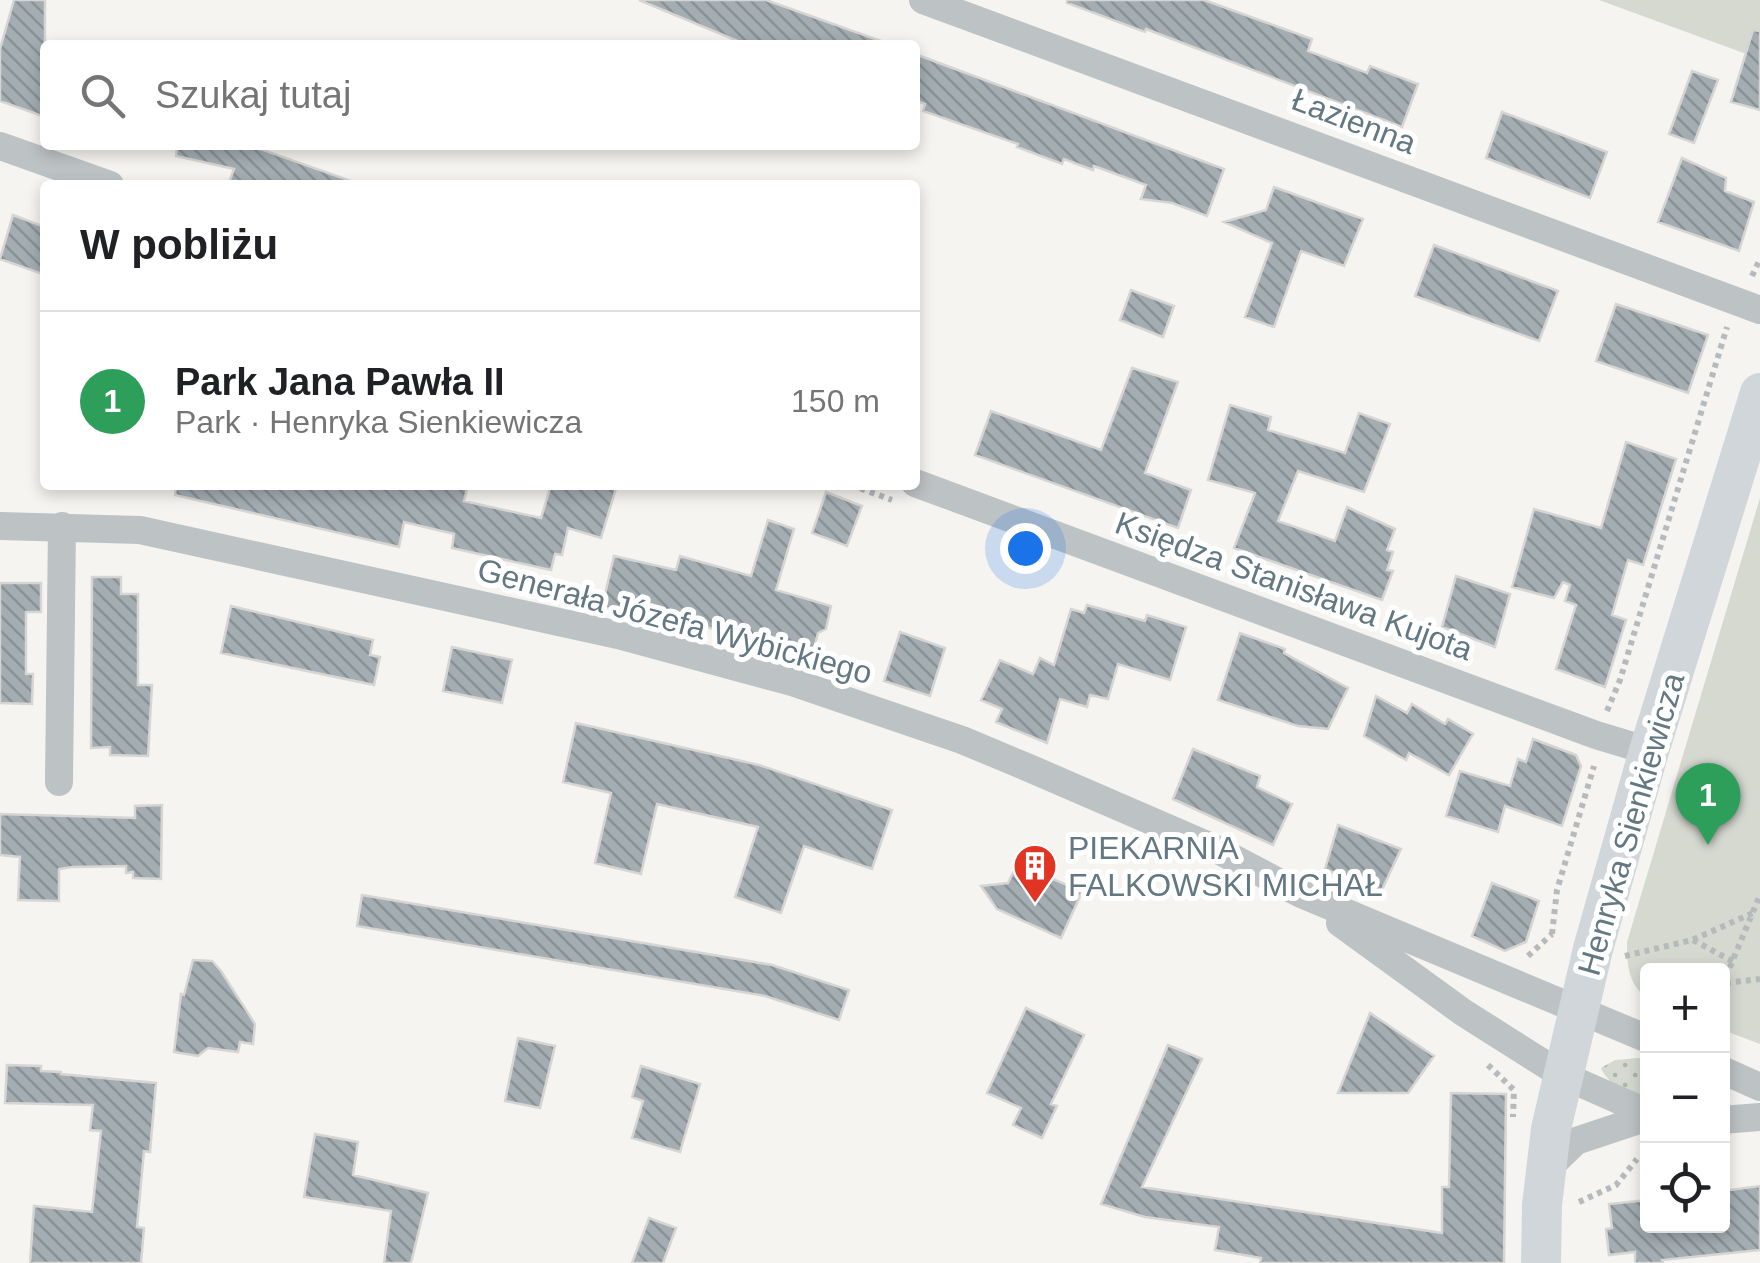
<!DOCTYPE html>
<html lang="pl">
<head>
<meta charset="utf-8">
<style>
	:root { --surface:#fff; --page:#f2f2f2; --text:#202124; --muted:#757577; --line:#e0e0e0; --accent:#e23423 }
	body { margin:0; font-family:Helvetica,sans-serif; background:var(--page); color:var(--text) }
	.controls { position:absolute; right:30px; bottom:30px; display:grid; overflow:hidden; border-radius:10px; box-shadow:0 5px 15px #0003 }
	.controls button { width:90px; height:90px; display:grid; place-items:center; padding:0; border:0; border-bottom:2px solid var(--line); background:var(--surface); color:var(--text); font:50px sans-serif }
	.you { position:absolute; left:1025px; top:548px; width:35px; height:35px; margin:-25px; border:8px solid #fff; border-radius:50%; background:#1a73e8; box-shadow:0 0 0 15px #1a73e833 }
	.badge { display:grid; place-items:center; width:65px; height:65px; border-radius:50%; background:var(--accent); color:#fff; font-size:32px; font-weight:700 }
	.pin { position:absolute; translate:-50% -82px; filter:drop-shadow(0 2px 5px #0008) }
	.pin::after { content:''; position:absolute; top:52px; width:35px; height:30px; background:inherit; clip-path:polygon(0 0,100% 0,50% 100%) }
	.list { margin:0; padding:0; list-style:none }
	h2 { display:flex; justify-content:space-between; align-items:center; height:130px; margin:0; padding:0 40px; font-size:42px }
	h2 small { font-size:32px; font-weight:400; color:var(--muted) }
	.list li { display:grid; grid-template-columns:65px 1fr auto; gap:30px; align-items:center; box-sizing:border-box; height:180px; padding:0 40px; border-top:2px solid var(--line) }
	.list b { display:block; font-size:38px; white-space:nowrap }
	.list p { margin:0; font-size:32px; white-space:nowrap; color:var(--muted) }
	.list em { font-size:32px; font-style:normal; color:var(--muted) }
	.icon { flex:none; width:55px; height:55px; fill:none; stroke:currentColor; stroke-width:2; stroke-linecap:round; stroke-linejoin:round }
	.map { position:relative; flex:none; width:1760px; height:1263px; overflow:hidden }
	.search { position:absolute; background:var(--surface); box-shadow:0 5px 15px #0003; left:40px; top:40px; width:880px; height:110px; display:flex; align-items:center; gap:25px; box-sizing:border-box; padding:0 35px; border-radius:10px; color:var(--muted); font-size:38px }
	.panel { position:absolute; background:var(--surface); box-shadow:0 5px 15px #0003; left:40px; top:180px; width:880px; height:310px; border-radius:10px }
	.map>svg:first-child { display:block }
	.grass { fill:url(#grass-dots) }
	.green { fill:#d5d9d0 }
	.building { fill:url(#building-back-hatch); stroke:#d6d5d3; stroke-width:2.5 }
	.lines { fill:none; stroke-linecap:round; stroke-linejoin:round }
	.path { stroke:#b7babc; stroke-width:6; stroke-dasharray:5 5; stroke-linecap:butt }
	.minor { stroke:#bdc2c5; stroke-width:28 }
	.secondary { stroke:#d1d6da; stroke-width:40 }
	.labels { text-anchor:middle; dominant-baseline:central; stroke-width:10; stroke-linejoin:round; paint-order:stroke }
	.street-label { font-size:32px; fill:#637882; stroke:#fff }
	.poi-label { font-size:32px; fill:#637882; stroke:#fff; text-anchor:start }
</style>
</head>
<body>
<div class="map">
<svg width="1760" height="1263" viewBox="0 0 1760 1263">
	<defs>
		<pattern id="grass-dots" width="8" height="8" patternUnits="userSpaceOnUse" patternTransform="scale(2.5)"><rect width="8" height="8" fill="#d5d9d0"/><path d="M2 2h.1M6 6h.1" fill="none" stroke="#b0b5ae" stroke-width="1.8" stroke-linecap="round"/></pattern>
		<pattern id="building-back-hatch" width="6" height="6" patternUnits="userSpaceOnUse" patternTransform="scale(2.5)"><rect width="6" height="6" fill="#a3adb2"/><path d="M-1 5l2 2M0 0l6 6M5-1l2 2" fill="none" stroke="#889296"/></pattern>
	</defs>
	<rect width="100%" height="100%" fill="#f5f4f0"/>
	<path class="grass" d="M1638 1058 1647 1060V1099C1629 1092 1609 1087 1601 1068L1615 1060Z"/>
	<path class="green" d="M1599 0H1760V59Z
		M1760 498V1044L1723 1030 1722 970H1648L1647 998C1628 984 1627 965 1627 942Z"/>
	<path class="building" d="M14 0H45V117L0 101V49Z
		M639 0H766L881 41 880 45H747Z
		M1067 0H1204L1312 39 1308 51 1367 73 1370 66 1418 84 1402 127 1146 29 1145 32 1067 3Z
		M1753 30 1760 31V110L1731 102Z
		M915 54 1224 169 1207 216 1172 203 1141 199 1146 185 1094 166 1093 170 1064 159 1062 164 1017 147 1018 144 923 111 925 104 915 100Z
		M1692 71 1718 80 1694 143 1669 134Z
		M1502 112 1607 152 1590 198 1486 158Z
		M177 145H249L351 181 350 185H228L234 169 176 156Z
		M1682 158 1726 178 1725 191 1754 202 1739 251 1658 222Z
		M1274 187 1363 219 1344 266 1301 251 1274 327 1245 317 1272 243 1224 222 1266 210Z
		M13 215 45 227V275L0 259Z
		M1434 245 1558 291 1539 341 1415 296Z
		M1131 290 1174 306 1163 337 1120 320Z
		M1616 304 1708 335 1688 393 1596 361Z
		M1132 368 1178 382 1145 473 1191 490 1178 528 975 455 991 411 1101 450Z
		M1230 405 1271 417 1268 430 1345 453 1359 413 1390 424 1364 492 1298 471 1278 521 1335 541 1347 507 1395 529 1387 550 1393 552 1387 570 1393 571 1382 600 1234 548 1255 493 1208 480Z
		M1626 442 1676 459 1643 565 1628 560 1612 615 1626 620 1605 687 1556 669 1576 605 1565 601 1570 585 1563 582 1554 598 1512 587 1534 509 1601 528Z
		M176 485H468L464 501 541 518 551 485H617L601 538 568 528 562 555 555 554 551 570 452 548 454 534 404 522 399 547 175 495Z
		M826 492 862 506 847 546 812 533Z
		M768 520 794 529 776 590 831 606 826 629 818 633 812 656 716 634 717 630 664 615 662 621 602 607 614 556 676 570 680 556 751 576Z
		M1456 576 1510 594 1495 647 1442 627Z
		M92 577H121V594H138V685H152L148 756 110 755V747L91 748Z
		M0 583H41V612H26V674H33L32 704 0 703Z
		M1087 605 1145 621 1147 615 1186 627 1170 680 1118 664 1108 699 1090 695 1087 707 1060 699 1047 743 996 722 1002 709 981 700 1000 660 1033 674 1040 658 1054 665 1071 609 1084 613Z
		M231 606 373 640 370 655 380 657 374 685 221 653Z
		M900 632 945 648 930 696 884 681Z
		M1240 633 1285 649 1284 653 1348 688 1328 729 1298 726 1218 700Z
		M452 647 512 660 502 703 443 691Z
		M1376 696 1407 713 1412 704 1445 724 1448 719 1473 734 1449 775 1409 753 1406 760 1364 736Z
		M576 723 759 765 892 810 872 869 804 846 781 913 735 897 758 827 657 804 641 874 595 863 611 793 563 782Z
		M1533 739 1576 755 1581 766 1562 826 1505 806 1498 832 1446 816 1460 771 1510 786 1518 759 1526 762Z
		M1193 749 1260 776 1257 787 1292 804 1273 845 1173 799Z
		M162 805 161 879 133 878V872L126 873V866L73 867 59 869V901L18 900 20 857 0 855V814L135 818V806Z
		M1338 825 1401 849 1380 894 1325 869Z
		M1018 863 1082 892 1061 938 997 909 981 886 1008 883Z
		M1492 883 1539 901 1526 942 1505 951 1472 936Z
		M362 895 772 965 849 990 839 1020 765 996 357 926Z
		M193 960 212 961 221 971 255 1024 253 1044 240 1042 238 1052 208 1048 198 1056 174 1052 181 994 184 995Z
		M1026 1008 1084 1035 1051 1104 1057 1106 1042 1138 1013 1125 1021 1108 987 1093Z
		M1370 1013 1434 1056 1408 1093H1338Z
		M518 1038 555 1046 540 1108 505 1101Z
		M1168 1045 1202 1059 1142 1187 1442 1233V1187H1449L1451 1093 1506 1094 1504 1263H1260L1261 1258 1215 1250 1219 1227 1145 1217 1101 1204Z
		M7 1065 41 1066V1071L61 1072V1074L156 1083 150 1152 144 1151 137 1227 144 1228 141 1263H30L34 1206 92 1212 101 1131 90 1130 93 1105 5 1103Z
		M641 1066 700 1084 680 1152 632 1138 643 1101 632 1097Z
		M315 1134 358 1142 353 1175 428 1193 411 1263H384L391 1211 304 1197Z
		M1760 1186V1250L1662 1260 1663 1263H1635V1252L1609 1255 1606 1229 1612 1228 1609 1204 1648 1200V1226H1722V1191Z
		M649 1218 676 1228 663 1263H632Z"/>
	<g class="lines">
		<path class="path" d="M1752 276 1760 259
			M851 485 892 500
			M1607 711 1620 680 1727 327
			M1552 934 1557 890 1594 766
			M1693 940 1734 962
			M1528 956 1552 934
			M1625 956 1692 940 1753 913
			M1726 983 1760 979
			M1722 986 1760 895
			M1488 1065 1514 1090 1513 1117
			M1579 1202 1616 1185 1637 1159"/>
		<path class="minor" d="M923 0 1760 310
			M0 146 110 185
			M915 483 1596 735 1649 751
			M0 526 140 530 618 635 792 682 962 740 1029 768 1214 848 1299 893 1648 1039
			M59 782 62 526
			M1340 923 1464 1013 1562 1075 1648 1113
			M1722 1070 1760 1087
			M1722 1120 1760 1117
			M1546 1170 1576 1141 1648 1117"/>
		<path class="secondary" d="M1541 1263 1542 1205 1551 1129 1593 949 1649 751 1760 393"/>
	</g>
	<defs>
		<symbol id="building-pin" viewBox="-11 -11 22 30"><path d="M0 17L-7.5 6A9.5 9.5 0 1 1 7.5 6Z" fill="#e23423" stroke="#fff"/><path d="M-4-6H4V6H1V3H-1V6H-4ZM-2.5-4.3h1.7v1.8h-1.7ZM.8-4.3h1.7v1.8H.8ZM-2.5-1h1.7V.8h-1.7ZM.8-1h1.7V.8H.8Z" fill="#fff"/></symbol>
	</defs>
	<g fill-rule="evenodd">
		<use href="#building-pin" x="1010" y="841" width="50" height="68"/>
	</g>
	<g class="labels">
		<g class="street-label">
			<text transform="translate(1354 121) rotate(21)">Łazienna</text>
			<text transform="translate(1294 586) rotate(20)">Księdza Stanisława Kujota</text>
			<text transform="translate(675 621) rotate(15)">Generała Józefa Wybickiego</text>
			<text transform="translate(1631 824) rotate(-74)">Henryka Sienkiewicza</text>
		</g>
		<g class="poi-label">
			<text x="1068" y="848">PIEKARNIA<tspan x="1068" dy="37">FALKOWSKI MICHAŁ</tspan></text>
		</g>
	</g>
</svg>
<div class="controls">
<button>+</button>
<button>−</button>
<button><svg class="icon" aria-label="locate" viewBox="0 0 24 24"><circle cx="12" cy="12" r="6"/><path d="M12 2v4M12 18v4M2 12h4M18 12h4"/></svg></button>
</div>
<div class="you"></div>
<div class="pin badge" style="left:1708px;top:845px;background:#2e9e5b">1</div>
<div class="search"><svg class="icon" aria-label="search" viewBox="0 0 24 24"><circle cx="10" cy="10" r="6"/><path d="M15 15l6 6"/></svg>Szukaj tutaj</div>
<section class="panel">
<h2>W pobliżu<small></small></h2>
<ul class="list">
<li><span class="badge" style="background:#2e9e5b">1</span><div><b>Park Jana Pawła II</b><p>Park · Henryka Sienkiewicza</p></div><em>150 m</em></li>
</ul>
</section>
</div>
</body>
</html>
